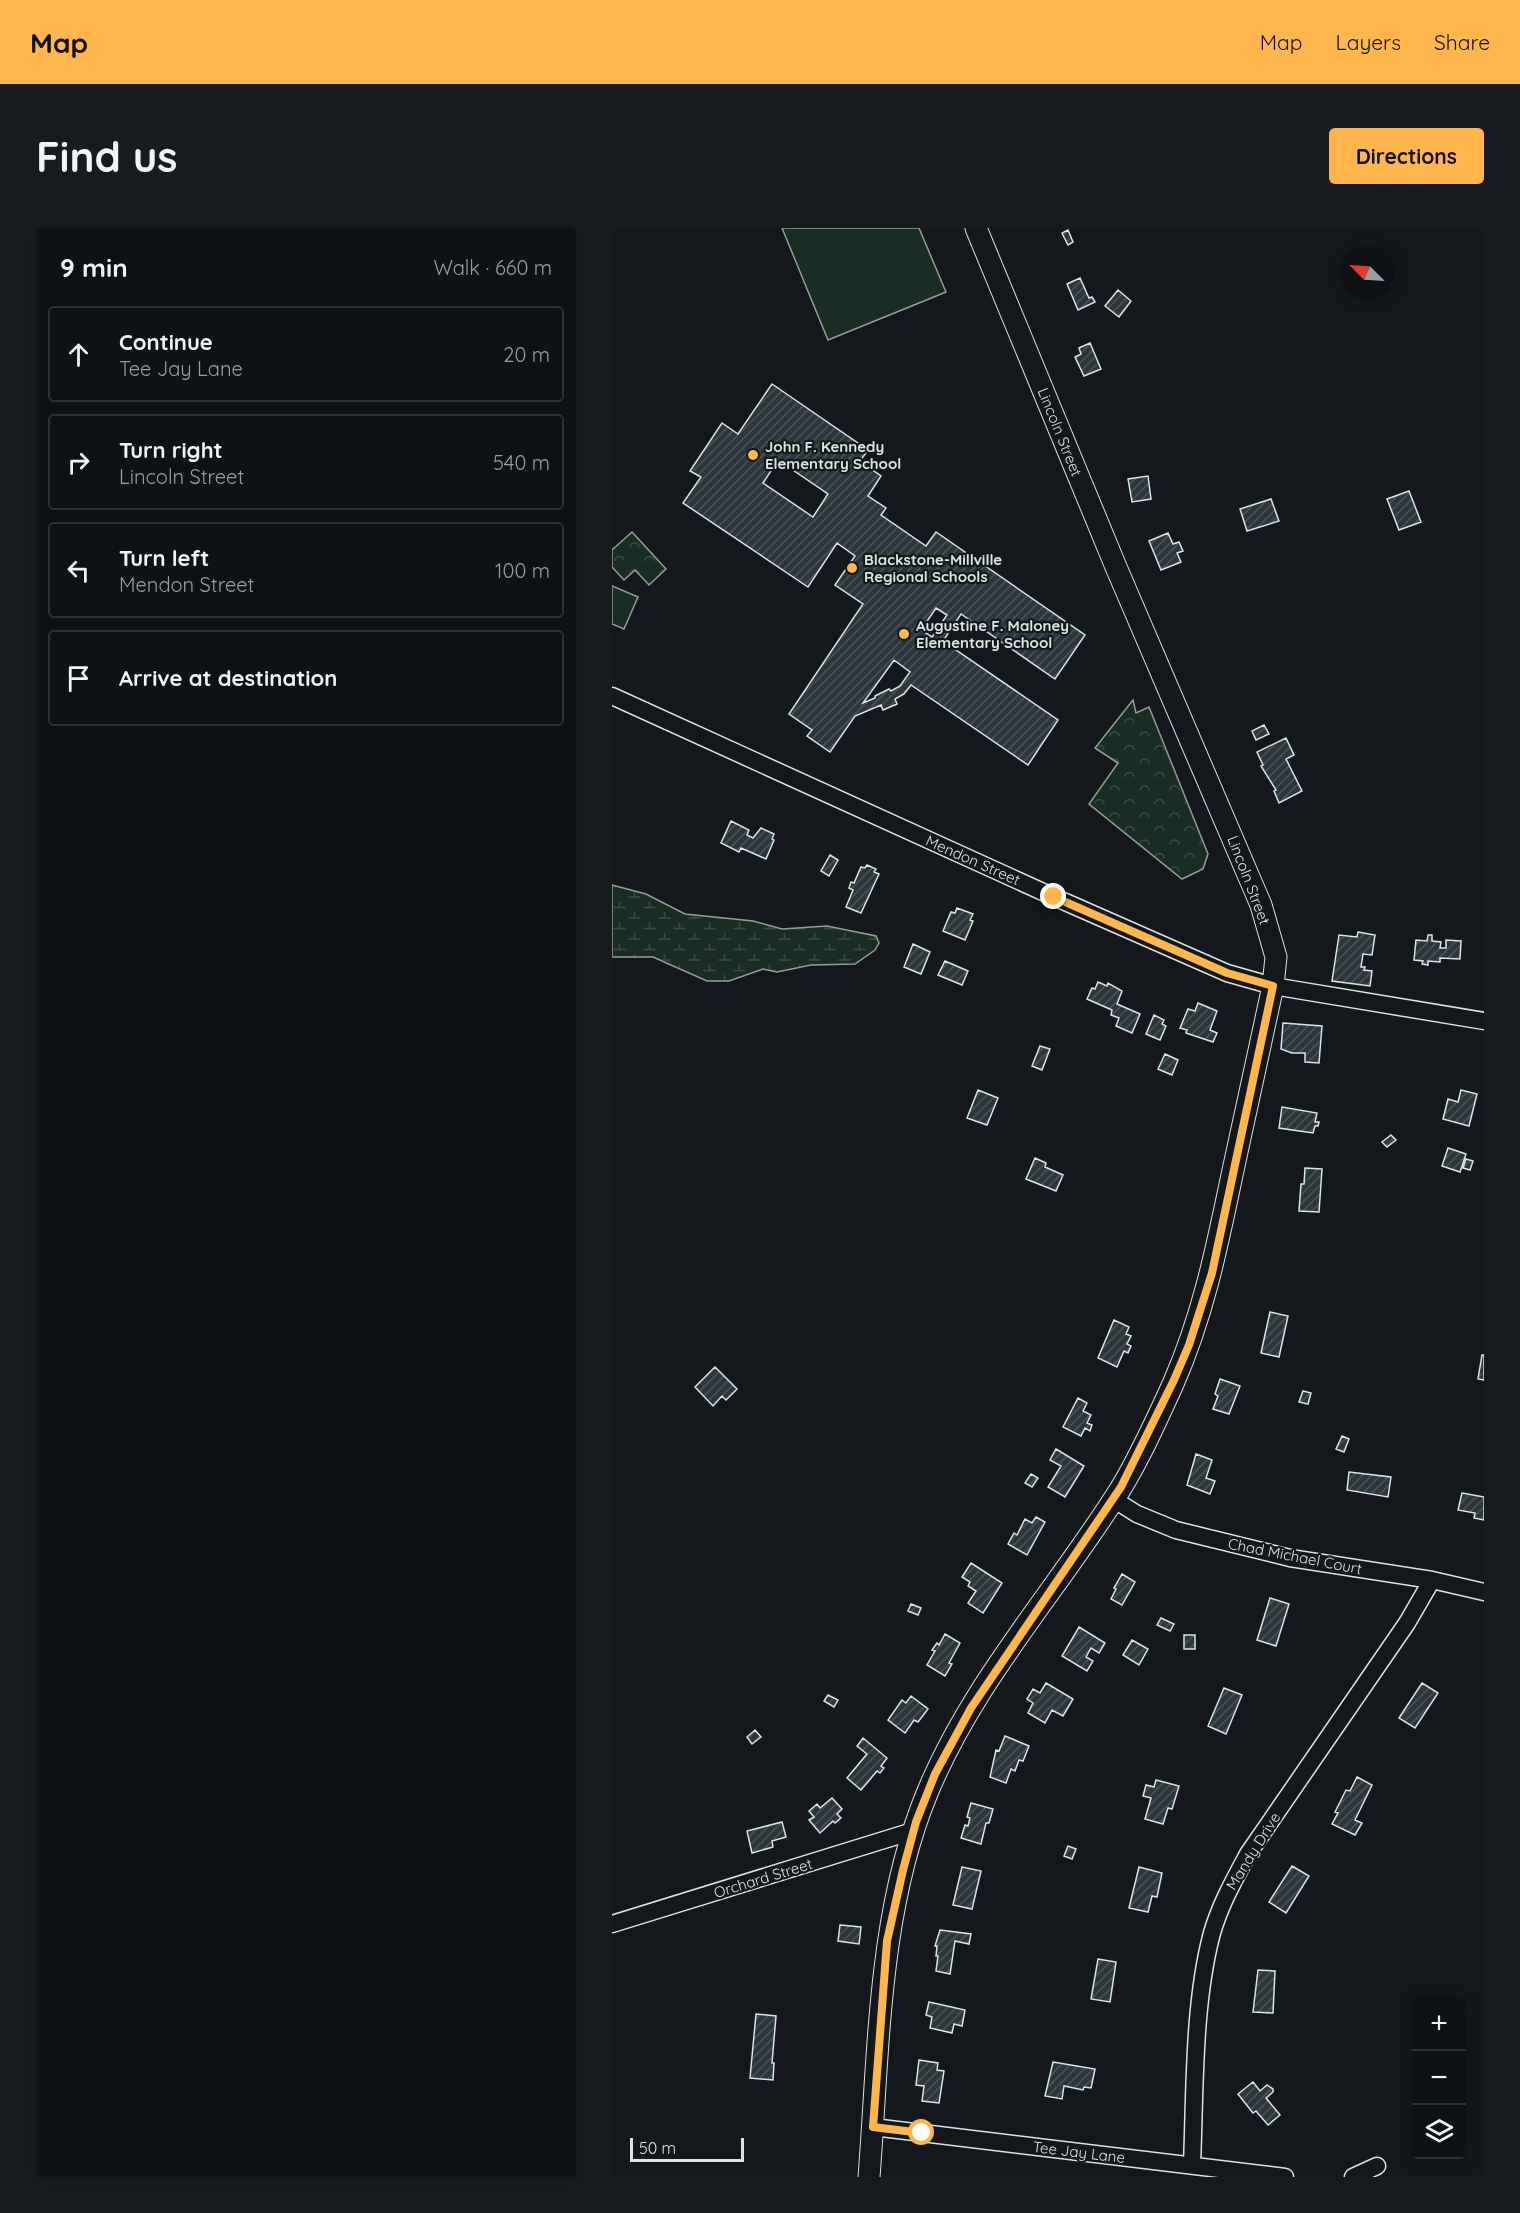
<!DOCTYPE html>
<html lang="en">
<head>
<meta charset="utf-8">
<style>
	:root { --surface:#0f1215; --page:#181b1e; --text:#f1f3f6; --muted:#9b9ea0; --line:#2f3234; --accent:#ffb74d }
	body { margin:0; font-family:Quicksand,sans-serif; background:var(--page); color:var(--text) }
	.controls { position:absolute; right:18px; bottom:18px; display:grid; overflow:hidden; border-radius:6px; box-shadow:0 3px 15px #0003 }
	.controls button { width:54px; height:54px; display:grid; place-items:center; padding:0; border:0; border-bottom:2px solid var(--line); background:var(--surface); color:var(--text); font:30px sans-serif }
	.compass { position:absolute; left:728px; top:18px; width:54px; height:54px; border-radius:50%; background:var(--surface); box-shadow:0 3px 15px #0003; rotate:294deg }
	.scale { position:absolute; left:18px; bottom:15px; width:114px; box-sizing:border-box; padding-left:6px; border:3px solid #d8e6dc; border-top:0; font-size:16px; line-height:21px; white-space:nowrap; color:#d8e6dc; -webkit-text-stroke:4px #14181c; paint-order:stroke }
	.stop { position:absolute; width:18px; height:18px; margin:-14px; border:4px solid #ffb74d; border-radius:50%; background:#fff }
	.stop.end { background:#ffb74d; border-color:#fff; box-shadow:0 2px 6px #0008 }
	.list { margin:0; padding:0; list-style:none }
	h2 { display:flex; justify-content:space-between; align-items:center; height:78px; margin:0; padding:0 24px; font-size:26px }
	h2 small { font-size:20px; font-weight:400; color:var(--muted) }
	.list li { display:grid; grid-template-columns:39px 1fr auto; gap:18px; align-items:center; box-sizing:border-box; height:96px; margin:0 12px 12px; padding:0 12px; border:2px solid var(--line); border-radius:6px }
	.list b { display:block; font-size:22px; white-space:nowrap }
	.list p { margin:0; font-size:20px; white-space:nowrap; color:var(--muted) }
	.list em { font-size:20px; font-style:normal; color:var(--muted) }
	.icon { flex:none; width:33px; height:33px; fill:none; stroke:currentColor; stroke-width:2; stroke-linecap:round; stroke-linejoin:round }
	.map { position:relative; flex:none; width:872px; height:1949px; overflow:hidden; border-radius:6px }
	header { display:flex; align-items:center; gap:36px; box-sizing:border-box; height:84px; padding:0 30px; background:var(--accent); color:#111 }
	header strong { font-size:28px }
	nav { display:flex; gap:33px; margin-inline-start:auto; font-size:21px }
	.intro { display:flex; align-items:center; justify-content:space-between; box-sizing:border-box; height:144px; padding:0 36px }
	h1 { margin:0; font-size:42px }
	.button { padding:15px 27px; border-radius:6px; background:var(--accent); color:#111; font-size:21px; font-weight:700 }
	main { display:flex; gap:36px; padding:0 36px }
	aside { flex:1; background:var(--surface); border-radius:6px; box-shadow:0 3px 15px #0003 }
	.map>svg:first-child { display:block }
	.grass { fill:#1a2d24; stroke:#939e99; stroke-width:1.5 }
	.wetland { fill:url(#wetland-marsh); stroke:#939e99; stroke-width:1.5 }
	.park { fill:url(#park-crowns); stroke:#939e99; stroke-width:1.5 }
	.building { fill:url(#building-hatch); stroke:#d8e6dc; stroke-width:1.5; fill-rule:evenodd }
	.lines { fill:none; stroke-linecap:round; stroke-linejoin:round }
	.minor-casing { stroke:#d8e6dc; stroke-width:19 }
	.major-casing { stroke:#d8e6dc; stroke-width:23 }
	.minor { stroke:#14181c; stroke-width:16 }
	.major { stroke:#14181c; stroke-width:21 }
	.route { stroke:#ffb74d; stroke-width:8 }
	.poi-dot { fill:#ffb74d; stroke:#14181c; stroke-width:2 }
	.labels { text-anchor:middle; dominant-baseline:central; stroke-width:4.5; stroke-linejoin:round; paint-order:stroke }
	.street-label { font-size:15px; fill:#d8e6dc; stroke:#14181c }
	.poi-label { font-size:15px; font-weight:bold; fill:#d8e6dc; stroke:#14181c; text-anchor:start }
</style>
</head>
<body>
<header>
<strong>Map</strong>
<nav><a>Map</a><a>Layers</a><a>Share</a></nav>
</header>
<div class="intro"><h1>Find us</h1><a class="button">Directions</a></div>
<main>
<aside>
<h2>9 min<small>Walk · 660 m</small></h2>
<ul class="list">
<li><svg class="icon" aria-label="ahead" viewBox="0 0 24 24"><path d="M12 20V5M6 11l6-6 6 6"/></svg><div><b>Continue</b><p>Tee Jay Lane</p></div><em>20 m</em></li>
<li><svg class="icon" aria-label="right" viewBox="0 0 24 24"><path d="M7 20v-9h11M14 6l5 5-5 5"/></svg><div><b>Turn right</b><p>Lincoln Street</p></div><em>540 m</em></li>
<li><svg class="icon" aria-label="left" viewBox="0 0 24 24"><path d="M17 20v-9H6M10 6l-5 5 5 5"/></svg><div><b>Turn left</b><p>Mendon Street</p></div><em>100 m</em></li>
<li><svg class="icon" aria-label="arrive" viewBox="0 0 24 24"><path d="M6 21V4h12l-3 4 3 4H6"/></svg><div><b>Arrive at destination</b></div></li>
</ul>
</aside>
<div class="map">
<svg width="872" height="1949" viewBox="0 0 872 1949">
	<defs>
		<pattern id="wetland-marsh" width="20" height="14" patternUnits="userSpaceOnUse" patternTransform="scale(1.5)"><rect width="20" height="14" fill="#1a2d24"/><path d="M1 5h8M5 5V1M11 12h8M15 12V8" fill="none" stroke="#3b4b43"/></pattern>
		<pattern id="park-crowns" width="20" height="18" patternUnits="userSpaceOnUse" patternTransform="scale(1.5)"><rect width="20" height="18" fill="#1a2d24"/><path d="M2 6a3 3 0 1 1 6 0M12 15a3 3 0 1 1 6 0" fill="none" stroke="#3b4b43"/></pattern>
		<pattern id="building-hatch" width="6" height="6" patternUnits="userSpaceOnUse" patternTransform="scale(1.5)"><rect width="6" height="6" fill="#2c363c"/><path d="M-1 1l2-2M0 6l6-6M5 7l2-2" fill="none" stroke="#4a5358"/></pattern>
	</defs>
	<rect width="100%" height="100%" fill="#14181c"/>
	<path class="grass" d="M170 0H307L334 64 216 112Z
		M0 358 26 369 12 401 0 396Z"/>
	<path class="wetland" d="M0 657 34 666 73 686 141 693 170 701 215 698 264 708 267 715 263 722 243 736 199 737 165 744 151 741 117 753H95L41 729H0Z"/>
	<path class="park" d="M20 304 54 341 37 357 23 342 12 352 0 339V322Z
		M521 472 524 485 537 479 596 626 591 641 570 651 477 576 506 535 483 520Z"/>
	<path class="building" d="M456 2 461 14 456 17 450 5Z
		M468 50 477 70 480 69 483 74 466 82 455 56Z
		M506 62 519 73 507 89 493 78Z
		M478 115 489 141 472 148 463 129 469 126 467 120Z
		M160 156 256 222 248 233 269 248 256 268 274 280 269 287 314 318 324 304 473 407 443 451 349 386 331 413 446 492 416 537 299 457 292 466 283 471 285 476 271 482 269 477 243 488 218 524 195 508 200 502 177 486 251 376 223 357 243 328 225 315 196 359 71 275 89 249 78 243 110 195 126 206ZM166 232 216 266 201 289 151 255ZM324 380 335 387 320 409 309 402ZM282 432 298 444 288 458 279 463 277 461 263 468V470L251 475Z
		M536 248 539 271 520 274 516 251Z
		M797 263 809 294 787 302 775 271Z
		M659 271 667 293 635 303 628 281Z
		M556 305 561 316 567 314 571 323 565 325 569 334 549 342 537 313Z
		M652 497 657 506 644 512 640 503Z
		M674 510 682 527 674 531 690 563 667 575 662 563 664 562 649 538 651 537 645 524Z
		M119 593 137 602 135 607 141 610 149 600 162 606 160 611 162 612 154 631 129 620 127 624 109 615Z
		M218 627 226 632 217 648 209 643Z
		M255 637 264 641 262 644 267 646 249 685 234 679 241 662 237 660 239 654 242 655 249 639 253 640Z
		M345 680 361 686 358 692 361 693 353 712 331 703 339 684 343 685Z
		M746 704 763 707 760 727 751 726 749 739H753L752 742 760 743 758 758 720 753 727 707 745 709Z
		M816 707H820V713L829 714 828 720H834V712L849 713 848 731 828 730V734L816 733V737L810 736 811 733 802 732 804 712 815 713Z
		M301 716 318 724 309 746 292 739Z
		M333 733 356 743 350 757 326 747Z
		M486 754 495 758 496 755 510 763 505 776 528 786 520 805 504 798 507 790 499 787 500 782 475 771 480 760 483 761Z
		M586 775 605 783 598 802 605 805 601 814 574 805 575 802 568 800 576 781 583 783Z
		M542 787 552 792 550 796 554 798 548 812 534 806Z
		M671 795 710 798 707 835 693 834V825H680L669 821Z
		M428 818 438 821 430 842 420 838Z
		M553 826 566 832 560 847 546 841Z
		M366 862 386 870 375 897 355 890Z
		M849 862 865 866 857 898 831 891 836 871 846 874Z
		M670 879 705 885 703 894H707L706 898H703L701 905 667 900Z
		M779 907 784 912 775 919 770 914Z
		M836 920 854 926 848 944 830 938Z
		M423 930 434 935 433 939 451 947 444 963 414 951Z
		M854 931 861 933 858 942 851 940Z
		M693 940 710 941 707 984 687 983 689 956H692Z
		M658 1084 676 1088 667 1129 649 1125Z
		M502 1092 517 1099 514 1106 519 1108 515 1116 519 1118 516 1125 512 1123 505 1139 486 1130Z
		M870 1127H872V1152L866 1151Z
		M103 1139 125 1161 114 1172 110 1168 101 1178 83 1159Z
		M608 1151 628 1158 617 1186 601 1181 606 1168 603 1166Z
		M691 1163 699 1165 696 1176 687 1174Z
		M466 1170 475 1175 471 1183 479 1187 475 1195 480 1197 478 1203 473 1200 469 1208 451 1199Z
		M730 1208 737 1211 732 1224 724 1221Z
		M444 1221 472 1238 453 1269 436 1259 449 1238 438 1232Z
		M584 1226 600 1232 594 1250 603 1253 598 1266 575 1257Z
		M737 1244 779 1249 776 1269 735 1262Z
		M419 1246 426 1250 420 1259 413 1255Z
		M850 1265 872 1269V1292L862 1290 863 1285 846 1282Z
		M424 1289 433 1294 415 1327 396 1316 402 1305 405 1307 413 1291 420 1295Z
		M359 1335 390 1355 371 1385 356 1375 364 1363 356 1358 358 1354 350 1349Z
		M510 1346 523 1354 510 1377 499 1371 504 1361 502 1360Z
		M658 1370 677 1376 664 1418 645 1412Z
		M299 1376 309 1380 306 1387 296 1383Z
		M549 1390 562 1396 558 1403 545 1397Z
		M467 1399 493 1415 487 1425 479 1420 474 1429 481 1433 475 1443 450 1428Z
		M333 1406 348 1415 337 1435 340 1436 333 1448 315 1437 323 1423 320 1422 325 1415 327 1417Z
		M572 1407H583V1421H572Z
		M520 1412 536 1421 527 1437 511 1427Z
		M434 1455 461 1471 451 1488 440 1482 433 1495 416 1485 421 1475 415 1471 421 1461 428 1465Z
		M810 1455 826 1465 803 1500 787 1490Z
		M612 1460 630 1467 614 1506 596 1498Z
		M216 1467 226 1472 222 1479 212 1473Z
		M299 1468 316 1481 306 1494 302 1492 293 1505 276 1492 290 1472 294 1475Z
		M143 1502 149 1509 140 1516 135 1509Z
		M393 1508 417 1518 411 1533 407 1532 403 1543 399 1541 394 1555 378 1549 384 1522 387 1523Z
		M251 1510 275 1530 269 1538 272 1540 268 1545 265 1543 249 1562 235 1550 255 1526 245 1518Z
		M745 1549 760 1557 743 1592 750 1595 743 1607 720 1596 726 1585 723 1584 734 1562 738 1563Z
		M544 1552 567 1558 560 1581 556 1580 551 1596 533 1591 539 1570 531 1568 534 1557 542 1559Z
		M220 1570 230 1581 225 1586 229 1590 223 1595 221 1593 208 1605 197 1592 202 1589 197 1583 205 1576 208 1580Z
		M359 1575 381 1581 377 1595H374L369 1616 349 1610 353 1597 356 1598 358 1590 355 1589Z
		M170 1594 174 1609 160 1613 161 1619 140 1625 135 1603Z
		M456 1618 464 1621 460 1631 452 1628Z
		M680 1638 697 1648 674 1685 657 1674Z
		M350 1639 369 1643 360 1681 341 1677Z
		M527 1639 550 1645 545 1669 540 1668 536 1684 517 1680Z
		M228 1697 249 1699 247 1716 226 1713Z
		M328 1702 359 1706 357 1716 343 1713 338 1746 324 1743 326 1728H324L325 1718H323Z
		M486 1731 504 1734 498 1774 479 1771Z
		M646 1742 663 1743 661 1785 641 1784Z
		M317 1774 353 1782 350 1798 342 1796 340 1805 318 1800 320 1789 314 1787Z
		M144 1786 164 1788 160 1835H162L161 1852 138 1850Z
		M307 1832 326 1835 325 1842 332 1843 327 1875 310 1873 312 1858 304 1857Z
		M441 1834 483 1841 479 1860 472 1859 471 1862 452 1858 450 1871 433 1868Z
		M641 1854 648 1863 655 1857 661 1861V1864L654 1870 668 1887 656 1897 644 1883 641 1885 626 1866Z"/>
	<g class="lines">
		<defs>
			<path id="minor" d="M0 468 442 669 615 745 661 758 872 793
				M501 1271 525 1286 564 1302 678 1330 820 1352 872 1364
				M0 1696 301 1603
				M261 1899 673 1949
				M580 1937C583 1863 581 1776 600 1705 608 1677 622 1652 636 1626L795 1395 820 1352
				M741 1949 765 1938"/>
			<path id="major" d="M257 1949C267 1822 266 1682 316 1563 362 1452 446 1361 509 1260 529 1227 545 1191 561 1156 591 1088 605 1019 620 947 634 884 647 821 661 758L664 729 649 677 504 339 364 0"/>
		</defs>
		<use href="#minor" class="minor-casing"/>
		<use href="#major" class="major-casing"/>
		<use href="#minor" class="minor"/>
		<use href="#major" class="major"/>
	</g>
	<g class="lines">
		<path class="route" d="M310 1905 261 1899 275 1713 291 1642 304 1594 323 1546 359 1480 509 1259 562 1152 577 1117 600 1045 661 758 615 745 442 669"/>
	</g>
	<g class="poi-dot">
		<circle cx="141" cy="227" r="6"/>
		<circle cx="240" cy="340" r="6"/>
		<circle cx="292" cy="406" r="6"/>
	</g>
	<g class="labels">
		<g class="street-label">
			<text transform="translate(448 204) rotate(68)">Lincoln Street</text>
			<text transform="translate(361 632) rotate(24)">Mendon Street</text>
			<text transform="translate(637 652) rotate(69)">Lincoln Street</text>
			<text transform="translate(683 1328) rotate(11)">Chad Michael Court</text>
			<text transform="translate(641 1623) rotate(-58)">Mandy Drive</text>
			<text transform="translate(151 1650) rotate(-17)">Orchard Street</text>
			<text transform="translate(467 1924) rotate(7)">Tee Jay Lane</text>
		</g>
		<g class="poi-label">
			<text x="153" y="218">John F. Kennedy<tspan x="153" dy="17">Elementary School</tspan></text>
			<text x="252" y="331">Blackstone-Millville<tspan x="252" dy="17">Regional Schools</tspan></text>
			<text x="304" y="397">Augustine F. Maloney<tspan x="304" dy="17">Elementary School</tspan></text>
		</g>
	</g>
</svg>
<div class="controls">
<button>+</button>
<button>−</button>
<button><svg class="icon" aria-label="layers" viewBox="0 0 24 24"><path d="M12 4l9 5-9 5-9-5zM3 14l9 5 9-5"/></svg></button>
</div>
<svg class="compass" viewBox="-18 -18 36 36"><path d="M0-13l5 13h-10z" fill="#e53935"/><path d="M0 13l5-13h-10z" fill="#9b9ea0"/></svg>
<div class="scale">50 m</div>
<div class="stop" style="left:310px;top:1905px"></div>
<div class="stop end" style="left:442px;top:669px"></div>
</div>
</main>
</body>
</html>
